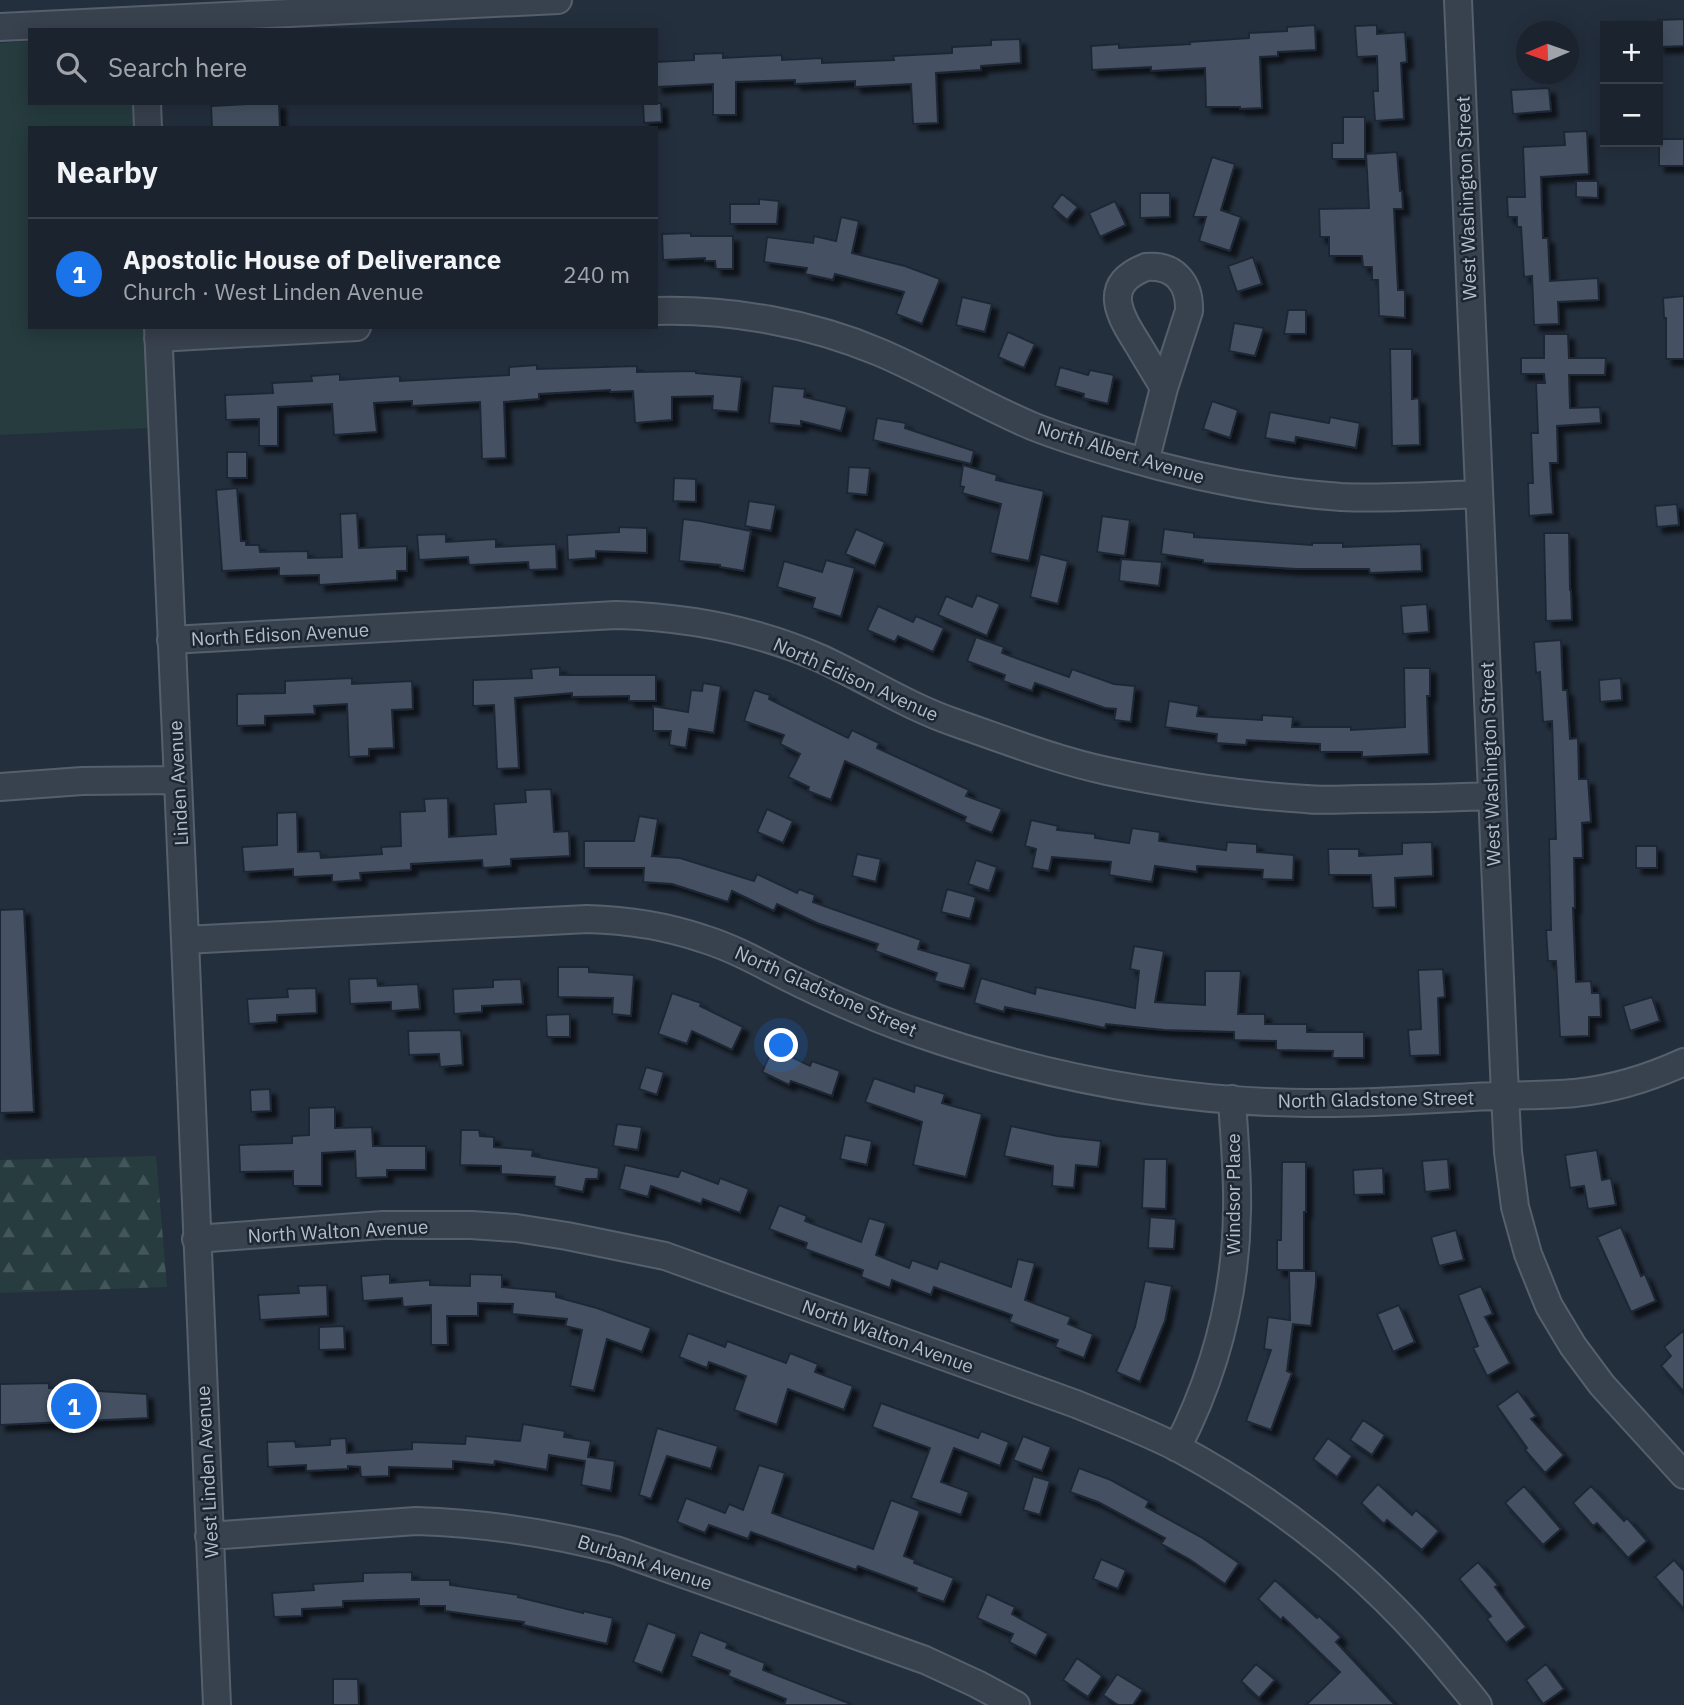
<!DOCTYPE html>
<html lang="en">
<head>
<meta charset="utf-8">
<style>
	:root { --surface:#1b232e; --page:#282f3a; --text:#f1f3f6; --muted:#a0a4aa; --line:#39404a; --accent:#1a73e8 }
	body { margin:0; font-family:"IBM Plex Sans",sans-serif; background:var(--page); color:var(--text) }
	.controls { position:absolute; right:21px; top:21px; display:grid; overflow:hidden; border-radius:0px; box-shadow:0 4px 18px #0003 }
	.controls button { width:63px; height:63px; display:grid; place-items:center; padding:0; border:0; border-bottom:2px solid var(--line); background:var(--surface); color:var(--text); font:35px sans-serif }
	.compass { position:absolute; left:1516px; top:21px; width:63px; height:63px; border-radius:50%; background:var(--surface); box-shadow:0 4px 18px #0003; rotate:268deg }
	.you { position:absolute; left:782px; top:1046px; width:24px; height:24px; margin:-18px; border:5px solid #fff; border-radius:50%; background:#1a73e8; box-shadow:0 0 0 10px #1a73e833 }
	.badge { display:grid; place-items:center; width:46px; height:46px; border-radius:50%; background:var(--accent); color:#fff; font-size:23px; font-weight:700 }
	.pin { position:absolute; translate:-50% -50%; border:4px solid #fff; box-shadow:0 2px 7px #0006 }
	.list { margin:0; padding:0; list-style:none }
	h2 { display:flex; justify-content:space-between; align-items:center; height:91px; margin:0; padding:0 28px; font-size:30px }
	h2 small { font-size:23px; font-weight:400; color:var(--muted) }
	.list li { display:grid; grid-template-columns:46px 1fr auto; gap:21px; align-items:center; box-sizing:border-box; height:112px; padding:0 28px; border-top:2px solid var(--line) }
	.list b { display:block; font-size:26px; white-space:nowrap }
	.list p { margin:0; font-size:23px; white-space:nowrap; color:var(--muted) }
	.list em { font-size:23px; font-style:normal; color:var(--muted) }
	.icon { flex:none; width:38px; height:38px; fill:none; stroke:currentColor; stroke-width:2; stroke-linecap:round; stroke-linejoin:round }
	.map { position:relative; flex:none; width:1684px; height:1705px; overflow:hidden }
	.search { position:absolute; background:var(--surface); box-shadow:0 4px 18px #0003; left:28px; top:28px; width:630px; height:77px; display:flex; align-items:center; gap:18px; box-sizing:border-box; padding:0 24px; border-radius:0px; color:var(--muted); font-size:26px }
	.panel { position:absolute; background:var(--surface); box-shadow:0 4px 18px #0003; left:28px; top:126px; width:630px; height:203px; border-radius:0px }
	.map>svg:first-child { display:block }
	.grass { fill:#263c3f }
	.forest { fill:url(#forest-firs) }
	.building { fill:#455162; stroke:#1f2835; stroke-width:2; filter:url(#shadow) }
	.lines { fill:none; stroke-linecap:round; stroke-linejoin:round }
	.minor-casing { stroke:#565f6c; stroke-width:30 }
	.minor { stroke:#38414e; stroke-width:26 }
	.labels { text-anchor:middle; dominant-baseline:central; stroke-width:5; stroke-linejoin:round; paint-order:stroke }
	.street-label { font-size:19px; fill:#b4bcc9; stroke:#1d2633 }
</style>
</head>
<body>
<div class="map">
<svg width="1684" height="1705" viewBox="0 0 1684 1705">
	<defs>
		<pattern id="forest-firs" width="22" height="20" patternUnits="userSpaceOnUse" patternTransform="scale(1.75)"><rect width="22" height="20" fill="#263c3f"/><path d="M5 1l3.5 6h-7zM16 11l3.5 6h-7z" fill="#435659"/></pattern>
		<filter id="shadow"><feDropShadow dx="6" dy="6" stdDeviation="2" flood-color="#0009"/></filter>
	</defs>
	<rect width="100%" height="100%" fill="#242f3e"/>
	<path class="grass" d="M30 41V103H134L135 128H30V327H145L149 428 0 435V43Z"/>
	<path class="forest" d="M156 1156 167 1287 0 1293V1160Z"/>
	<path class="building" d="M1684 19V46L1659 47 1658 20Z
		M1315 25 1316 50 1278 52V56L1260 57 1262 108 1240 109V107H1206L1205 68 1151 71V67L1092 70 1091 46 1119 44V48L1190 44 1189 42 1249 38V33L1287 31V27Z
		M1377 25V34L1405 32 1407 62 1401 63 1404 119 1375 121 1373 91H1378L1377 56 1357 57 1355 26Z
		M1020 39 1021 63 981 66V70L936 73 938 123 913 124 911 84 855 87V81L795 84V80L736 82V115H713V84L657 87 656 62 694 60V54L723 53V58L782 55V60L822 58V63L894 60 893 56 952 53V47L991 45V40Z
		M1549 88 1551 111 1513 114 1511 90Z
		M266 103H279L280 128H212L211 106Z
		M643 103H661L662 122 644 123Z
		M1343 117H1365V159H1332V143H1343Z
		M1587 131 1589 174 1541 177 1543 238H1548L1550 281 1598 278 1599 300 1558 302 1559 324 1534 325 1532 276 1524 277 1521 227H1517V217H1508L1507 197H1525L1523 147 1565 145 1564 132Z
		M1659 139H1684V166H1659Z
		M1397 152 1400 191H1402L1403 209H1394L1398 290H1405V318L1379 316 1378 280H1372V267H1363L1362 256H1329V237H1320L1319 209 1369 208 1366 154Z
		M1212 157 1235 164 1221 210 1241 217 1230 251 1199 241 1206 217H1193Z
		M1576 181H1598V198L1576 197Z
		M1140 193H1170V217L1140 218Z
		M1062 194 1078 207 1067 220 1052 207Z
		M759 199 779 201 777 224H730V204H759Z
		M1115 201 1126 225 1100 237 1089 213Z
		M841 217 859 221 852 253 905 266 940 279 922 324 896 314 904 292 835 274 833 280 805 274 807 268 764 262 767 237 813 243 814 236 836 241Z
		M691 233V236H733V269H716L715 261H705V258L663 260 662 234Z
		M1253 257 1262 284 1237 292 1228 266Z
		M1684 296V359H1666V318H1664L1663 298Z
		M962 297 992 304 985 332 956 325Z
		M1288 310H1306V334H1284Z
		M1234 323 1264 328 1255 356 1229 351Z
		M1008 332 1035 344 1024 368 998 357Z
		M1544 334H1568L1569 358H1606L1605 375H1569L1570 408 1600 407 1601 423 1557 426 1558 463H1550L1553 514 1529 516 1528 483H1533L1531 433H1538L1536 383H1545L1544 374H1521V358H1544Z
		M1390 349H1412V399L1419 398 1420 445 1392 446Z
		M537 365V369L637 366V372L696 371V373L742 377 738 412 712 410 713 396 672 397V420L635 423 633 391 610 392V390L539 394V399L504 402 506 458 482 459 480 402 412 406V401L374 403 377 432 334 435 332 404 278 407V446H259V419L226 420 225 395 273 393 272 383 312 381 311 376 340 374V380L400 376V381L509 375V367Z
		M1060 367 1088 375 1090 370 1114 375 1108 404 1083 398 1084 394 1055 386Z
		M773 386 805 389 804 397 847 407 841 431 801 421V426L769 423Z
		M1212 401 1238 410 1230 438 1203 429Z
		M1270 412 1329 423 1330 417 1360 423 1356 448 1296 437 1295 443 1265 438Z
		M877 418 906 423 905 428 974 451 971 464 873 440Z
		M227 452H247V478H227Z
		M963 465 997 475 996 480 1044 491 1029 561 990 553 1001 504 962 493 964 487 960 486Z
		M849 467 870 468 867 495 847 493Z
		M674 478 696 479V502L673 501Z
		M237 488 241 541H246V545H259L260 552 308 551V558L342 557 340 514 357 513 359 548 407 546V571H397V580L319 585V575L279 576V568L222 571 216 490Z
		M749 501 776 505 771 531 745 526Z
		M1677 504 1679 525 1657 527 1655 506Z
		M1102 516 1130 520 1125 556 1097 552Z
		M683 519 700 521 751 531 744 571 720 567V565L679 561Z
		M619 527 647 528V553L596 551V558L568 560 567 535 619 532Z
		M856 529 885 542 875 566 845 554Z
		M1164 529 1194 533V537L1312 545V543H1343V547L1421 544 1422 571 1370 573 1369 569H1296L1203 563V560L1161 554Z
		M1544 533H1569L1570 590H1571L1572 620 1546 621Z
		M446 534V542L496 539V547L556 544 557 569 529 570 528 562 469 565 468 557 419 560 417 535Z
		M1040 554 1068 561 1058 604 1030 597Z
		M1121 559 1162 562 1159 586 1119 581Z
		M826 560 855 568 841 617 812 608 815 598 777 587 784 561 822 572Z
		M977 595 1000 604 987 636 938 615 946 596 972 607Z
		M1427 604 1429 632 1403 634 1401 606Z
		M878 606 913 622 916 616 944 628 933 652 898 636 895 642 867 630Z
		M976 637 1004 647 1002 653 1069 677 1072 669 1114 684 1135 686 1131 722 1114 720 1116 709 1105 708 1035 683 1032 691 1003 681 1005 675 967 661Z
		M1561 640 1563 690H1567L1570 739 1578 738 1579 779H1588L1591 822 1582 823 1583 858H1574L1575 908H1573L1576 982 1591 981 1592 993H1600L1601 1017H1589V1036L1560 1037 1556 961H1548L1546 930H1551L1549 839H1556L1552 721 1543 722 1540 672 1536 673 1534 642Z
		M560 667V675H656V701H629V696L572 697V693L515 698 519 768 497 769 494 705 473 706V680L532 678 531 669Z
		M1404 668H1430V696H1427L1429 754 1362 757V752H1320V744L1247 740 1246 745 1216 743 1217 734 1165 727 1169 701 1199 706 1197 716 1262 720V715L1293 717 1292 727H1351V730L1405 727Z
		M352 678V684L412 681 413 709 392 710 394 748 369 749V756L349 757 347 704 314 706 315 714 265 716V725L237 726V694L285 693V681Z
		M1621 678 1622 700 1600 702 1599 680Z
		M703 683 721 686 714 733 689 729 686 748 669 745 671 731H653V706L688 712 691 690 702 691Z
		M754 690 770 695 769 699 848 738 852 730 879 743 877 748 969 790 966 796 1002 809 992 833 964 822 966 817 845 761 831 800 808 791 809 787 788 777 800 754 780 744 784 735 744 721Z
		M551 789 554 832 569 831 570 856 511 859V866L483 868 482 860 411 864V870L360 873 361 880 332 882V875L293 877V869L244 872 242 847 277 845V813L297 812 298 852 320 851 321 858 382 854 381 847 401 846 400 812 425 811 424 799 448 798 449 837 496 834 494 804 526 802 525 790Z
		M767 809 793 821 783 843 757 832Z
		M639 816 658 819 652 856 680 858 754 881 757 874 797 893 799 889 815 895 813 902 921 940 918 949 971 964 964 989 934 981 937 973 875 951 878 944 817 923 777 904 774 911 732 891 728 902 672 884 643 882 644 868H584V841H634Z
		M1031 820 1058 826 1057 830 1095 834V838L1129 843 1132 828 1160 832 1159 841 1226 850 1227 842 1257 844V852L1294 855 1293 880 1262 879 1263 870 1197 866V872L1155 866 1152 882 1109 875 1111 862 1052 857 1049 871 1032 868 1036 849 1025 846Z
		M1432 842 1433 876 1395 878 1396 907 1373 908 1371 875H1329L1328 849H1359V856L1402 854V843Z
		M1636 846H1657V868H1636Z
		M857 854 881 859 876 882 852 876Z
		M976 860 997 867 989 891 968 884Z
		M947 889 976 897 970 919 941 912Z
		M24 909 34 1112 0 1113V910Z
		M1134 946 1164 951 1155 1002 1205 1005V971H1241L1238 1014H1265V1024H1307V1032H1364V1058H1332L1333 1051 1276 1050V1041L1234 1040V1032L1164 1030 1106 1024 1105 1028 1005 1007 1004 1012 974 1003 981 978 1035 994 1036 987 1135 1008 1139 971 1130 969Z
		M558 967H589V972L634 975 631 1016 612 1014 613 998 558 997Z
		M1443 969 1445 997 1438 998 1440 1055 1410 1056 1408 1030 1421 1029 1418 970Z
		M377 978 378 986 418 984 420 1009 391 1011V1002L350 1004 349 979Z
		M521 979 523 1004 482 1006V1012L454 1014 453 989 493 987V980Z
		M316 988 317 1013 277 1015V1022L249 1024 247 999 288 997 287 989Z
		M672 993 701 1003 700 1006 743 1027 732 1050 692 1031 687 1044 658 1034Z
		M1652 997 1660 1021 1630 1031 1623 1006Z
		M570 1014V1037H547L546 1015Z
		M461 1030 463 1065 440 1067 439 1054 409 1055 408 1031Z
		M773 1048 810 1066 812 1061 840 1071 832 1096 791 1081 789 1085 762 1072Z
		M646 1067 664 1072 657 1095 639 1089Z
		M874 1078 914 1092 915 1085 945 1094 942 1103 982 1114 966 1177 913 1165 922 1122 865 1102Z
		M270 1089 271 1111 251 1112 250 1090Z
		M335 1107V1128L372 1127 373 1146H426V1170H387V1177L356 1178 355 1151 322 1153V1186H293V1171L240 1172 239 1145 292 1143V1136L309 1135V1108Z
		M617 1124 642 1127 638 1150 613 1146Z
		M1011 1126 1057 1136 1101 1141 1098 1167 1076 1165 1074 1188 1052 1186 1053 1166 1004 1156Z
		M461 1130H479L480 1136 494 1137V1147L533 1150 532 1156 599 1168 598 1179H586L583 1192 554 1186 555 1177 501 1174V1166L460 1165Z
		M845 1135 872 1141 867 1165 840 1159Z
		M1597 1150 1602 1180 1611 1178 1616 1205 1588 1209 1584 1186 1570 1188 1565 1155Z
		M1144 1159H1167L1166 1209 1142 1208Z
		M1448 1159 1450 1189 1425 1192 1422 1161Z
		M1282 1162H1306V1212H1304V1270H1277V1240H1281Z
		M625 1165 678 1177 681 1170 718 1184 720 1178 749 1189 740 1213 703 1199 701 1204 651 1186 648 1197 619 1189Z
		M1383 1168 1384 1194 1354 1195 1353 1170Z
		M779 1205 807 1216 805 1221 861 1242 869 1218 886 1223 876 1255 909 1268 912 1260 937 1269 940 1261 1011 1287 1018 1259 1035 1263 1025 1300 1071 1317 1068 1324 1093 1334 1084 1358 1055 1347 1058 1340 1009 1322 1012 1315 934 1287 931 1295 892 1280 890 1288 861 1277 863 1270 805 1249 807 1243 769 1229Z
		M1150 1217 1176 1219 1174 1249 1148 1248Z
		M1621 1227 1641 1276 1645 1274 1656 1301 1631 1312 1597 1237Z
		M1456 1230 1464 1260 1439 1266 1431 1237Z
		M1289 1271H1316V1283L1311 1326 1293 1324 1287 1371 1292 1373 1271 1430 1246 1421 1271 1350 1264 1349 1268 1317 1290 1320Z
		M390 1274V1283L430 1280V1285L470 1286V1274L502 1275V1287L556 1292V1297L597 1308 651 1328 642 1352 607 1339 594 1391 570 1386 582 1330 565 1326 567 1319 512 1314 513 1304 478 1303V1316H447L448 1345H431V1305L403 1307 402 1298 363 1301 361 1276Z
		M1145 1281 1172 1286 1165 1321 1140 1382 1116 1372 1135 1327Z
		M327 1285 328 1316 260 1320 258 1295 299 1293 298 1286Z
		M1481 1286 1493 1314 1485 1317 1510 1363 1487 1376 1473 1348 1478 1346 1458 1295Z
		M1399 1305 1415 1342 1393 1352 1377 1314Z
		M344 1326 345 1349 319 1350V1327Z
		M1684 1330V1392L1661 1366 1671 1356 1664 1347Z
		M688 1333 725 1347 727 1341 786 1363 790 1353 818 1364 815 1372 853 1386 844 1410 788 1389 777 1425 734 1410 746 1376 709 1362 707 1368 679 1357Z
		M49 1383V1388L147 1394 148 1418 0 1425V1384Z
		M1518 1391 1536 1416 1531 1419 1564 1455 1545 1473 1525 1450 1527 1448 1497 1406Z
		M881 1403 978 1438 981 1431 1009 1442 1000 1466 954 1448 941 1482 969 1492 961 1515 911 1498 930 1448 872 1427Z
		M1363 1420 1385 1435 1372 1455 1350 1440Z
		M523 1424 565 1431 564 1437 591 1441 588 1457 615 1461 611 1491 581 1485 585 1461 549 1455 547 1470 495 1461 494 1465 453 1461V1469L389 1467V1476L361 1477 360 1467 348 1466V1469L306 1471V1465L268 1467 267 1442 295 1441 296 1447 330 1445V1439L346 1438 347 1453 412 1449V1442L465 1444 466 1436 520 1441Z
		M657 1428 718 1446 711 1469 667 1456 651 1499 639 1495Z
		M1023 1436 1051 1447 1042 1471 1013 1460Z
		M1328 1438 1352 1456 1337 1477 1313 1459Z
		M759 1465 785 1473 772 1513 873 1549 891 1500 920 1511 904 1556 915 1560 914 1563 954 1578 944 1602 916 1592 917 1588 858 1566 856 1570 751 1532 748 1539 709 1525 705 1533 677 1522 686 1498 725 1513 729 1504 743 1510Z
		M1079 1468 1111 1480 1149 1501 1146 1507 1201 1537 1239 1563 1225 1584 1189 1559 1161 1544 1165 1538 1098 1502 1070 1492Z
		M1033 1476 1050 1481 1040 1515 1023 1510Z
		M1378 1484 1412 1515 1416 1510 1439 1531 1422 1550 1387 1520 1384 1524 1361 1503Z
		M1524 1486 1561 1529 1543 1545 1505 1503Z
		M1591 1486 1624 1521 1627 1518 1647 1541 1628 1558 1597 1523 1593 1526 1573 1503Z
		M1101 1559 1126 1570 1118 1589 1093 1579Z
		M1674 1560 1684 1571V1609L1655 1577Z
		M1478 1562 1498 1585 1495 1587 1526 1627 1506 1643 1487 1619 1491 1616 1459 1579Z
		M412 1572V1580H450V1585L519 1595 518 1597 583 1613V1611L613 1618 607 1644 523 1625 524 1622 445 1611V1606H419V1599L343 1601V1607L302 1609V1616L274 1617 272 1593 314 1590 313 1584 363 1581V1573Z
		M1275 1580 1317 1618 1319 1616 1341 1637 1336 1642 1395 1705H1306L1340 1672 1283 1617 1281 1620 1258 1599Z
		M987 1594 1015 1607 1012 1614 1048 1634 1036 1656 1009 1642 1013 1634 977 1618Z
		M648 1623 677 1634 662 1673 633 1662Z
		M700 1632 728 1643 726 1648 765 1663 763 1670 851 1704V1705H784L786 1699 728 1676 730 1671 691 1656Z
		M1077 1658 1102 1676 1088 1697 1063 1680Z
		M1256 1664 1275 1680 1259 1698 1241 1681Z
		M1546 1664 1564 1689 1543 1704 1526 1680Z
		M1117 1674 1143 1690 1133 1705H1118L1103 1695Z
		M333 1679H358L359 1705H333Z"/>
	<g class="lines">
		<defs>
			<path id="minor" d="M1458 0 1505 1095 1508 1152 1515 1207 1528 1254 1549 1306 1573 1346 1602 1385 1684 1475
				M0 27 558 0
				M147 103 148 128
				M1146 267C1175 264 1190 284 1189 311L1164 388C1156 374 1147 360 1139 346 1120 316 1100 285 1146 267Z
				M656 311C731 309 810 323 879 352 931 374 980 404 1032 426 1062 438 1092 447 1123 456 1194 477 1267 492 1341 497 1387 499 1433 496 1479 494
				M158 327 185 940 217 1705
				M158 338 357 327
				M1145 462 1164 388
				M171 640 616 615C687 617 757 630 822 659 867 680 909 707 956 723 1005 740 1056 760 1107 771 1173 785 1239 795 1306 799 1325 801 1345 799 1364 799 1407 799 1449 798 1492 796
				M0 787 82 781 178 780
				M185 940 587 919C627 920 666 926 704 939 733 948 760 963 787 977 827 997 869 1016 912 1031 1039 1076 1173 1102 1308 1103 1363 1104 1418 1100 1473 1097 1506 1095 1541 1096 1575 1093 1613 1089 1649 1078 1684 1062
				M196 1239 383 1225H471L516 1228 567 1236 665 1256 1076 1404C1110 1418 1145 1431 1178 1448 1277 1501 1368 1573 1441 1660 1453 1675 1466 1689 1478 1705
				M1177 1448C1215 1374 1236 1294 1237 1211 1238 1174 1234 1136 1232 1099
				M209 1536 416 1521C484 1523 550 1533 616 1550L925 1660 977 1684 1016 1705"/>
		</defs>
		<use href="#minor" class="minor-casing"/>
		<use href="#minor" class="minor"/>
	</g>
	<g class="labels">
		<g class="street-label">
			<text transform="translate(1466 198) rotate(-92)">West Washington Street</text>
			<text transform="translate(1121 452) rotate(17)">North Albert Avenue</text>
			<text transform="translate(280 634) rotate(-3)">North Edison Avenue</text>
			<text transform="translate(856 679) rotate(24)">North Edison Avenue</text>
			<text transform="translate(1490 764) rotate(-92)">West Washington Street</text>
			<text transform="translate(178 783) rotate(-93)">Linden Avenue</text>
			<text transform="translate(826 991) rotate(24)">North Gladstone Street</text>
			<text transform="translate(1376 1099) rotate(-1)">North Gladstone Street</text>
			<text transform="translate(1233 1194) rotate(-90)">Windsor Place</text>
			<text transform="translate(338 1231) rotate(-3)">North Walton Avenue</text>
			<text transform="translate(888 1336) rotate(20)">North Walton Avenue</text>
			<text transform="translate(207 1472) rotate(-93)">West Linden Avenue</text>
			<text transform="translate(645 1562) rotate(18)">Burbank Avenue</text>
		</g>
	</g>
</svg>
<div class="controls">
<button>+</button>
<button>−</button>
</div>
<svg class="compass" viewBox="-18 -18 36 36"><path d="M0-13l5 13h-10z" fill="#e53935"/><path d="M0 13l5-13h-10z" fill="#a0a4aa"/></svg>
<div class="you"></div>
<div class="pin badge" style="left:74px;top:1406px">1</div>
<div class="search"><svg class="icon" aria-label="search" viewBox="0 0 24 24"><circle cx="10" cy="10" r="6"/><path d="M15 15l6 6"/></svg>Search here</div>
<section class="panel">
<h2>Nearby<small></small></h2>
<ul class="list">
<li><span class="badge">1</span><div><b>Apostolic House of Deliverance</b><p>Church · West Linden Avenue</p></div><em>240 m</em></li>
</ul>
</section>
</div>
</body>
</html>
